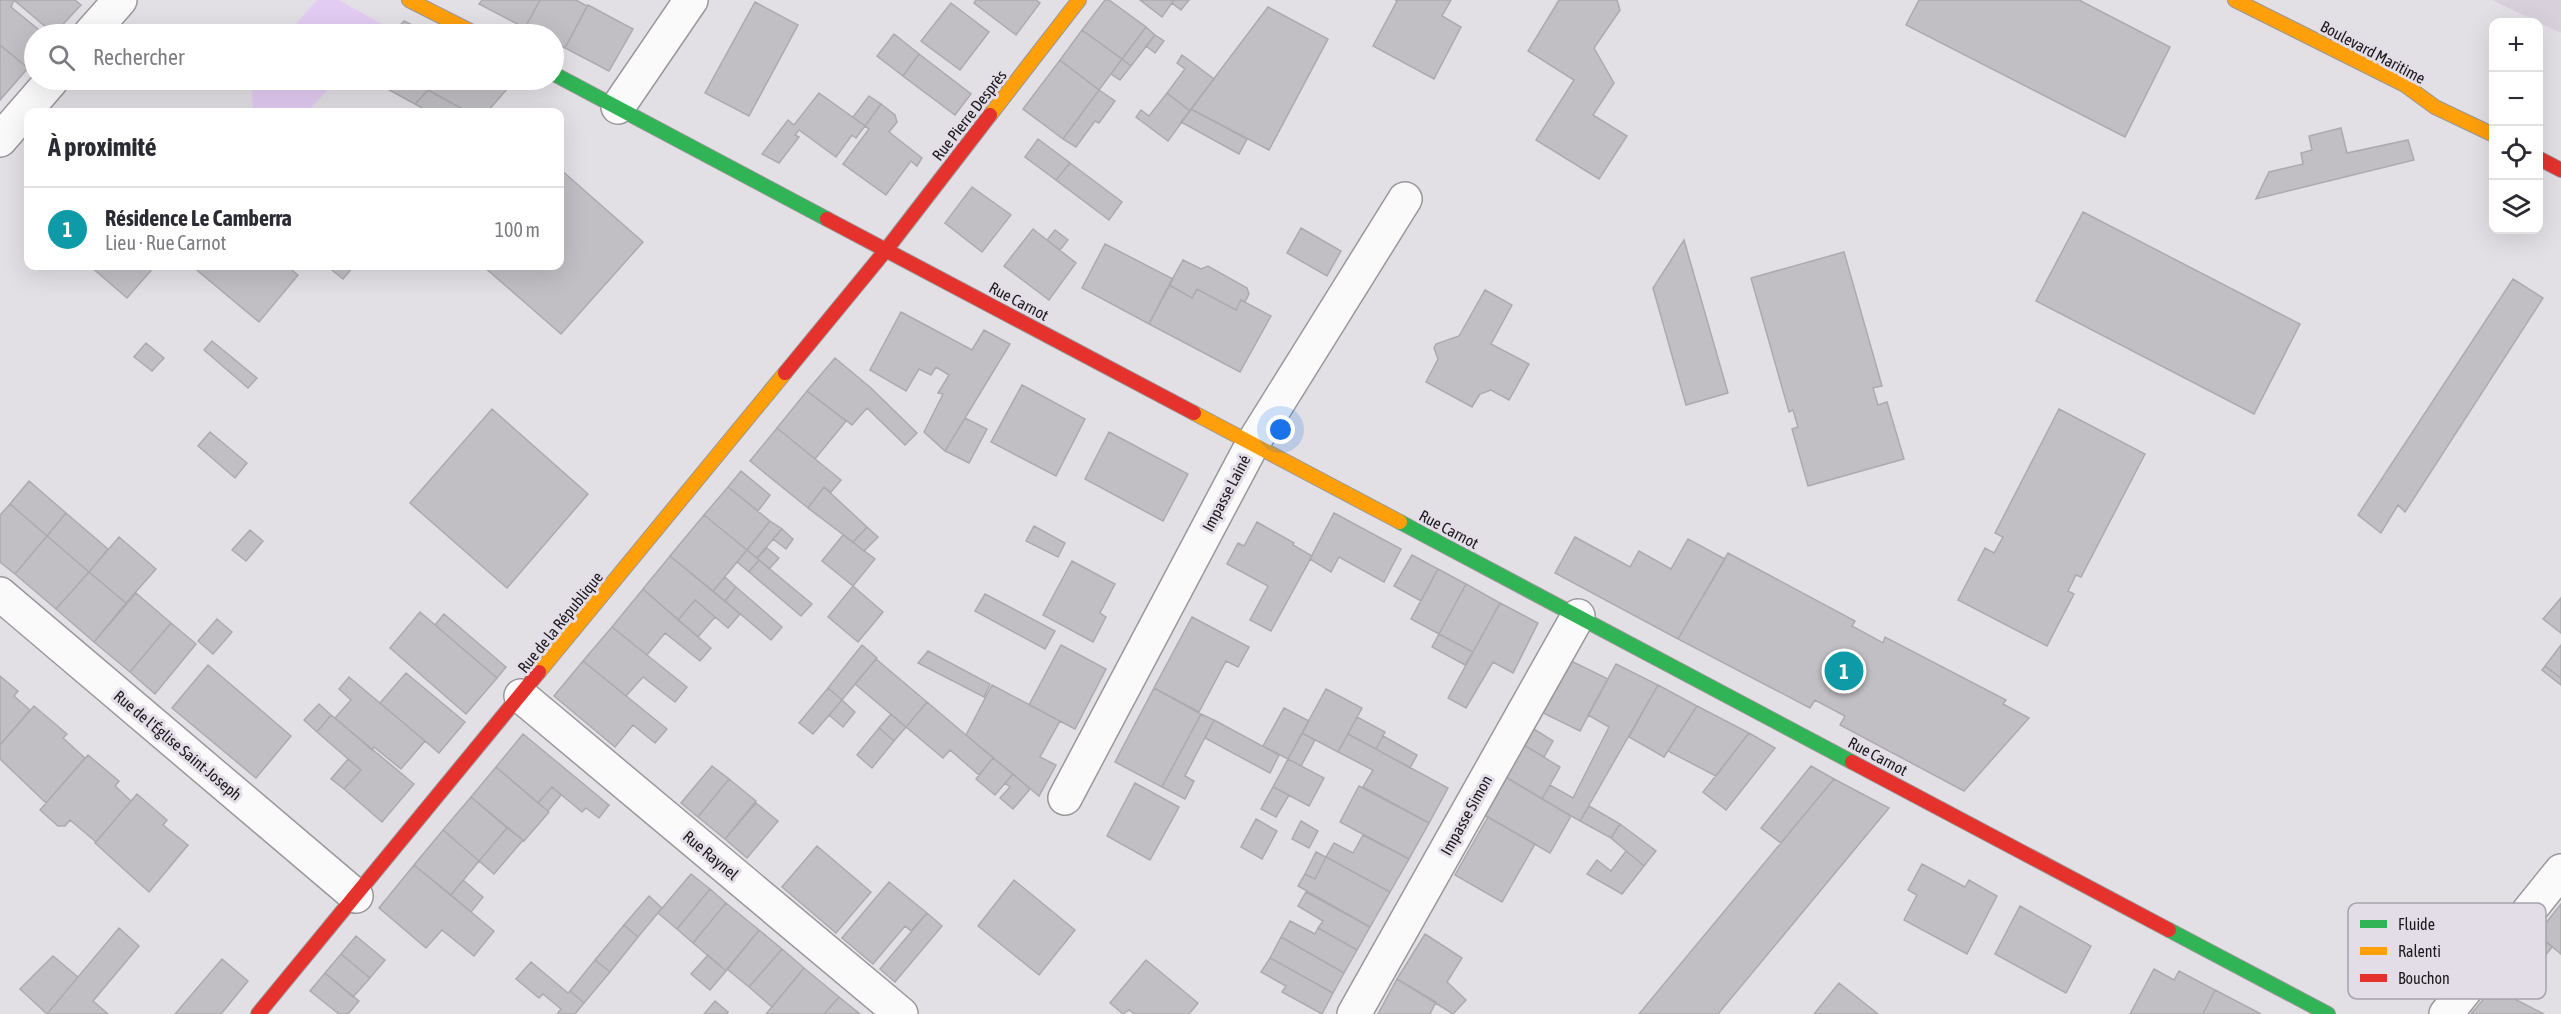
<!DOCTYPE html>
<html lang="fr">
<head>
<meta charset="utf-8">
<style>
	:root { --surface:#fff; --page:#f2f2f3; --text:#2b2b33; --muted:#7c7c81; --line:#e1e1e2; --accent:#615f62 }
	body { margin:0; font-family:"Asap Condensed",sans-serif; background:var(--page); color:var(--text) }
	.controls { position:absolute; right:18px; top:18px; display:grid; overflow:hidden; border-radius:12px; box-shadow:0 6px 24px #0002 }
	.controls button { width:54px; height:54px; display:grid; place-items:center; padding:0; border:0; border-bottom:2px solid var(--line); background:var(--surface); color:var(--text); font:30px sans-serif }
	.you { position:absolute; left:1281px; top:430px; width:21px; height:21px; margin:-15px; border:4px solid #fff; border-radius:50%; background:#1a73e8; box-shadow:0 0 0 9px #1a73e833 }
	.badge { display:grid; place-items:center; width:39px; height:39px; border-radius:50%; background:var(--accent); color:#fff; font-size:20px; font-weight:700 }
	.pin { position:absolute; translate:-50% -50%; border:3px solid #fff; box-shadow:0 2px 6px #0006 }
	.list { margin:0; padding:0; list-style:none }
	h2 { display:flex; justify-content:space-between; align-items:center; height:78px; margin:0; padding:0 24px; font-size:26px }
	h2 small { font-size:20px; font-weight:400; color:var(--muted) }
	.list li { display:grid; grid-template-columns:39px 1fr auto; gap:18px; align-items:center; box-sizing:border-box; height:84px; padding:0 24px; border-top:2px solid var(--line) }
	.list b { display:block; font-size:22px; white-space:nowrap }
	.list p { margin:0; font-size:20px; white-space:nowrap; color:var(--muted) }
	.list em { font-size:20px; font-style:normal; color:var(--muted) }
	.icon { flex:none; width:33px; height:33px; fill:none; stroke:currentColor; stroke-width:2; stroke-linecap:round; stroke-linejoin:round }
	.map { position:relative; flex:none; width:2561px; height:1014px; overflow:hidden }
	.search { position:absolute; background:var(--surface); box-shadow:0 6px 24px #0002; left:24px; top:24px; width:540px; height:66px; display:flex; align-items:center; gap:15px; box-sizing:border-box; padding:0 21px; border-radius:33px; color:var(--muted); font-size:22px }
	.panel { position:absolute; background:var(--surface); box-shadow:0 6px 24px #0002; left:24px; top:108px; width:540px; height:162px; border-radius:12px }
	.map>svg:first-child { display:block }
	.built { fill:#d8d1dc }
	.green { fill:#e3ccf3 }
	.building { fill:#c1bfc3; stroke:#adaaae; stroke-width:1.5 }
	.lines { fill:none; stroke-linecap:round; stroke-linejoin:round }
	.street-casing { stroke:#99979a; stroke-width:36 }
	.fast-casing { stroke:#99979a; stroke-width:16 }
	.slow-casing { stroke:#99979a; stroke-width:16 }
	.jam-casing { stroke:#99979a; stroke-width:16 }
	.street { stroke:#fbfafb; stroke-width:33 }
	.fast { stroke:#30b455; stroke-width:14 }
	.slow { stroke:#ff9f0a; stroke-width:14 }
	.jam { stroke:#e5322d; stroke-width:14 }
	.labels { text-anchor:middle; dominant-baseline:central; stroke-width:6; stroke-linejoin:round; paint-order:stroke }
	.street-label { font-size:16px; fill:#1b191c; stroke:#e3dde8 }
	.key { fill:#e3dde8; stroke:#a7a2ab; stroke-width:1.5 }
	.key-label { font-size:16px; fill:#1b191c }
</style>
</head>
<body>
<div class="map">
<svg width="2561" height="1014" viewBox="0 0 2561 1014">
	<rect width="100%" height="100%" fill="#e3e0e5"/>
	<path class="built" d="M2492 0H2561V33Z"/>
	<path class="green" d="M317 0H339L385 26 378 34H287Z
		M251 80H337L307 112H253Z"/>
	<path class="building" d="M0 0H14L11 7 44 34H34V60L28 68 0 45Z
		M14 0H75L81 5 54 34Z
		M482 0H540L525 28 479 4Z
		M540 0H576L587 6 565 48 554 42V34H539L525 28Z
		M976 0H1036L1040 3 1016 35 974 3Z
		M1105 0H1109L1146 27 1122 59 1082 30Z
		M1140 0H1174L1162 17Z
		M1174 0H1189L1181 10 1172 3Z
		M1395 0H1451L1442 16 1461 27 1434 79 1373 46 1397 1Z
		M1559 0H1617L1620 10 1594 48 1614 83 1593 115 1627 136 1599 179 1536 140 1574 80 1528 51Z
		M1919 0H2079L2170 47 2125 137 1906 25Z
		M755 2 798 25 749 116 705 93Z
		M951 3 989 32 960 70 921 41Z
		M588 5 633 29 609 71 565 48Z
		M1268 7 1328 39 1269 150 1191 109Z
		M404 21 430 34H392Z
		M1146 27 1155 35 1131 66 1122 59Z
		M1082 30 1122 59 1099 90 1060 60Z
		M894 34 919 54 903 76 877 56Z
		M1155 35 1164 41 1155 53 1146 46Z
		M0 45 28 68 0 100Z
		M919 54 971 94 955 115 903 76Z
		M1182 55 1214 79 1190 111 1167 93 1185 69 1177 63Z
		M1122 59 1131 66 1120 80 1111 74Z
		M1060 60 1099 90 1063 139 1023 109Z
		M371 80H409L428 90 415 104Z
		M409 80H437L428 90Z
		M437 80H515L487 112H456L461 108 428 90Z
		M428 90 461 108 456 112H429L415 104Z
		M1099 90 1115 101 1099 123 1095 121 1076 147 1063 139Z
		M819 93 865 126 856 138 852 135 836 157 799 130 795 135 799 137 779 163 762 154 788 120 794 125Z
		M1167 93 1190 111 1168 141 1136 117 1141 110 1149 116Z
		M869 96 881 104 865 126 853 117Z
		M881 104 895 115 897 122 889 132 922 158 917 166 911 161 886 195 843 164 869 129 865 126Z
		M1191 109 1247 139 1239 154 1181 122Z
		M2341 128 2347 153 2408 140 2414 160 2256 199 2269 172 2303 164 2301 153 2312 150 2309 136Z
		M1038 139 1070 163 1056 180 1025 157Z
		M1070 163 1122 202 1109 220 1056 180Z
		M560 169 643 242 561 334 483 266H560Z
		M972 187 1011 215 982 252 945 223Z
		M2083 212 2300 324 2254 414 2036 301Z
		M1301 228 1341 251 1327 276 1287 253Z
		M1033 229 1076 263 1049 300 1004 266Z
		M1055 230 1068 240 1060 250 1047 240Z
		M1684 240 1728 393 1686 405 1653 288Z
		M1105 244 1173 279 1149 324 1082 288Z
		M1844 252 1882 386 1873 388 1878 405 1887 402 1904 459 1808 486 1792 429 1798 427 1793 410 1789 412 1751 278Z
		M1183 260 1201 269 1208 266 1247 288 1249 294 1245 302 1241 300 1236 310 1197 289 1192 298 1169 285Z
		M90 266H155L127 298Z
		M192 266H287L298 275 259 322Z
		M327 266H354L343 279Z
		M2513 279 2543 298 2405 512 2398 505 2381 533 2358 515Z
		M1169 285 1192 298 1197 289 1236 310 1241 300 1271 316 1240 372 1149 324Z
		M1485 290 1512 305 1491 344 1529 364 1509 400 1491 390 1480 394 1472 407 1426 382 1438 359 1434 348 1436 344 1459 336Z
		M901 312 972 350 984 330 1010 344 945 451 924 432 943 394 938 393 949 375 936 367 931 375 919 369 906 391 870 370Z
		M212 341 257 378 248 388 204 350Z
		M146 343 164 358 152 371 134 357Z
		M835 358 871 388 917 433 905 445 867 408 852 425 807 391Z
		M1022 385 1085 419 1056 476 991 442Z
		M807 391 846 421 815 459 777 428Z
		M492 409 588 494 507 588 410 503Z
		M2059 409 2145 454 2081 577 2076 575 2068 591 2074 594 2047 646 1958 600 1985 548 1994 553 2003 537 1995 533Z
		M965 418 987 429 969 463 945 451Z
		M777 428 841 480 831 492 824 487 808 508 750 461Z
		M210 432 247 463 235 478 198 446Z
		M1109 432 1188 474 1163 521 1085 479Z
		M741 471 770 495 758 511 728 487Z
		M29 481 66 513 47 536 10 504Z
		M728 487 770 521 747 550 704 515Z
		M824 487 867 527 853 542 808 508Z
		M10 504 47 536 15 574 0 562V515Z
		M66 513 108 549 89 572 47 536Z
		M1334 513 1401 549 1384 582 1339 557 1331 572 1310 559Z
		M704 515 747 550 713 591 670 556Z
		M770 521 782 529 757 558 747 550Z
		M1257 522 1294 543 1293 545 1312 556 1271 631 1250 620 1268 586 1227 564 1238 543 1244 546Z
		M1034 526 1065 543 1058 557 1026 541Z
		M867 527 878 537 864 551 853 542Z
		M782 529 793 539 786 549 773 539Z
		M250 530 263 541 246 561 232 550Z
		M843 535 875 559 853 586 822 561Z
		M47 536 89 572 56 609 15 574Z
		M119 537 156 569 126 603 89 572Z
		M1575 537 1630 567 1639 551 1671 569 1688 539 1725 559 1678 639 1555 573Z
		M767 548 779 558 769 569 757 558Z
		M747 550 759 560 749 572 737 562Z
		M1728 553 1855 621 1852 626 1883 643 1885 637 2006 700 2003 704 2029 718 1964 791 1840 725 1845 716 1815 700 1810 708 1678 639Z
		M1412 555 1438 569 1421 601 1394 586Z
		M670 556 740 614 728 628 695 600 678 620 643 589Z
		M759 560 812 604 801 616 749 572Z
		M1072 561 1115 584 1100 613 1106 617 1093 642 1043 615Z
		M1438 569 1466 584 1439 634 1411 619Z
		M89 572 126 603 94 642 56 609Z
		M725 577 736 587 725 601 713 591Z
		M1466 584 1500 603 1473 652 1439 634Z
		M853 586 883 612 858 642 828 617Z
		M736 587 782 627 771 640 725 601Z
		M643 589 711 648 700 661 665 633 647 655 612 627Z
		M136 593 171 623 130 672 94 642Z
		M985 594 1055 631 1045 649 975 611Z
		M2561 598V633L2543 619Z
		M695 600 715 617 698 637 678 620Z
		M1500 603 1538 623 1513 673 1493 662 1466 708 1448 698Z
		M420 612 497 678 466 714 390 648Z
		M444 614 506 667 497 678 435 625Z
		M1192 617 1249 647 1238 667 1226 661 1199 712 1154 688Z
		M217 619 232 632 213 654 198 641Z
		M171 623 196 644 155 694 130 672Z
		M612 627 687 687 675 702 643 677 626 696 583 661Z
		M1439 634 1473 652 1465 665 1432 647Z
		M862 645 877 658 842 700 828 688Z
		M1061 645 1106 669 1075 729 1029 705Z
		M2561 645V678L2545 666Z
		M928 651 990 684 984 697 918 663Z
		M1565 658 1608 679 1580 731 1535 709Z
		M876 659 927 702 906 727 855 684Z
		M583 661 667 729 655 743 633 725 615 747 554 696Z
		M1616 664 1658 685 1580 821 1542 799 1550 785 1573 798 1609 727 1588 715Z
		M208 665 291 736 256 778 172 708Z
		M2545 666 2561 678V685L2542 670Z
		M406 673 465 722 439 753 380 703Z
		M0 676 18 691 14 696 30 710 0 745Z
		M349 677 425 741 401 769 374 747 372 750 335 718 351 700 339 689Z
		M992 685 1060 721 1040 757 1056 765 1039 796 966 735Z
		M1658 685 1697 706 1664 757 1629 737Z
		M828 688 842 700 813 734 799 723Z
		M1154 688 1201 714 1162 787 1115 762Z
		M1326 689 1362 708 1338 752 1302 733Z
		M842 700 855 712 843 727 829 715Z
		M927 702 993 758 979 775 950 750 943 758 906 727Z
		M319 704 331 715 317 732 304 720Z
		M34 706 67 734 63 738 85 758 46 803 0 759V745Z
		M1697 706 1749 733 1716 776 1668 751Z
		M1284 708 1309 721 1288 759 1263 746Z
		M891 714 906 727 894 741 879 728Z
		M1201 714 1214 720 1185 776 1194 781 1185 799 1162 787Z
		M331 715 414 784 382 822 344 789 361 770 317 732Z
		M1357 717 1385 732 1376 749 1348 734Z
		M1214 720 1279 755 1270 773 1205 738Z
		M1526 724 1553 741 1544 757 1517 741Z
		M879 728 894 741 872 768 857 755Z
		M1302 733 1315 740 1301 766 1288 759Z
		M1749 733 1775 748 1726 810 1703 792Z
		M523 734 609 805 599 818 586 808 582 812 552 787 538 803 496 767Z
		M1348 734 1448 788 1429 823 1363 787 1373 770 1338 752Z
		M1383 736 1417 755 1410 768 1376 749Z
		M1517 741 1560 767 1542 799 1499 773Z
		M88 755 119 781 115 786 131 801 96 842 70 820 65 826H58L40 810Z
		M993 758 1013 774 995 795 976 779Z
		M348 759 361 770 344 789 331 779Z
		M1288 759 1324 778 1309 806 1273 787Z
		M712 766 729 779 698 817 681 803Z
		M1811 766 1834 779 1781 843 1761 828Z
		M496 767 549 812 524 841 471 797Z
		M1499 773 1571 816 1550 853 1477 811Z
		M1013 774 1030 789 1013 809 1000 798 1010 787 1005 783Z
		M729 779 756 801 725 839 698 817Z
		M1834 779 1889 808 1718 1014H1639Z
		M1135 783 1179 807 1150 860 1107 836Z
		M1359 786 1429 823 1409 859 1340 822Z
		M552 787 561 795 548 811 538 803Z
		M1273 787 1289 795 1276 817 1261 809Z
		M137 794 167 820 163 825 188 845 149 892 95 843Z
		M471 797 507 828 479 861 443 830Z
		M756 803 778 821 747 858 725 839Z
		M1589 806 1620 824 1611 838 1580 821Z
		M1488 817 1535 844 1502 902 1455 875Z
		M1256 819 1277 831 1262 859 1241 847Z
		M1301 821 1318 831 1309 848 1292 839Z
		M1620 824 1656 851 1644 866 1611 838Z
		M507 828 523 840 494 874 479 861Z
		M443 830 479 861 451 895 414 865Z
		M1363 835 1409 859 1390 892 1326 857 1334 843 1353 853Z
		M817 846 871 892 836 933 782 887Z
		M1626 851 1644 866 1622 894 1587 874 1597 860 1611 871Z
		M1316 852 1326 857 1315 879 1305 874Z
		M1326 857 1390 892 1370 927 1298 886 1305 874 1315 879Z
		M1922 864 1965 887 1969 880 1997 896 1967 954 1904 920 1917 895 1908 890Z
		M414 865 494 931 474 956 442 930 426 948 379 908Z
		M691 874 710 889 677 929 658 913Z
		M463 880 483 897 471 912 451 895Z
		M1014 880 1075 930 1039 975 978 926Z
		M889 882 927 913 911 931 905 926 873 964 842 938Z
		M710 889 726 903 693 943 677 929Z
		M1306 892 1370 927 1357 950 1318 928 1323 921 1298 906Z
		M649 896 662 908 638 937 624 925Z
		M726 903 759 930 726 971 693 943Z
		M2561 904V954L2537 934Z
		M2020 906 2091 946 2066 993 1995 954Z
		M927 913 942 926 895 982 880 969Z
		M1290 921 1315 934 1318 928 1357 950 1344 973 1281 937Z
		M624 925 638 937 610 972 595 960Z
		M119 928 139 946 93 1001 108 1014H47Z
		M759 930 782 949 749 987 727 969Z
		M1425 934 1462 958 1447 982 1466 1000 1453 1014 1397 979Z
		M2537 934 2552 947 2540 962 2524 950Z
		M356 936 385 960 370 978 341 954Z
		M1281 937 1344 973 1333 993 1270 958Z
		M782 949 804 968 772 1007 749 987Z
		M341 954 370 978 353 997 325 973Z
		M708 955 726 971 710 990 691 974Z
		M53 956 78 977 47 1014 20 989Z
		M1270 958 1333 993 1322 1014 1282 992 1286 986 1261 972Z
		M222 959 248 981 221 1014H175Z
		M595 960 610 972 584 1003 570 991Z
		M1146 960 1198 1003 1189 1014H1135L1129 1010 1123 1014 1110 1003Z
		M531 962 568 993 570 991 584 1003 575 1014H557L561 1009 543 994 539 998 516 979Z
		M804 968 839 997 824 1014H766Z
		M2154 969 2174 980 2179 971 2215 990 2203 1014H2130Z
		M325 973 359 1001 348 1014H339L310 991Z
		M1397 979 1436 1002 1430 1014H1378Z
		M1839 983 1878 1014H1814Z
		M2493 988 2544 1014H2471Z
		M2215 990 2261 1014H2203Z
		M839 997 860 1014H824Z
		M715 1001 728 1012 727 1014H704Z"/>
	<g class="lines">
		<defs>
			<path id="street" d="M90 34 120 0
				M618 107 691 0
				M0 140 52 80
				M0 594 356 896
				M521 696 901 1014
				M1065 798 1253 443 1405 199
				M1354 1014 1578 616
				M2446 1014 2561 871"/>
			<path id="fast" d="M554 74 827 219
				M1400 522 1852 762
				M2169 930 2328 1014"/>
			<path id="slow" d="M409 0 476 34
				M2235 0 2405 85 2435 107 2494 135
				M990 115 1079 0
				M1194 413 1400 522
				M539 672 785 373"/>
			<path id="jam" d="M2538 158 2561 170
				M827 219 1194 413
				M785 373 886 250 990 115
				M1852 762 2169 930
				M258 1014 539 672"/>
		</defs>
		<use href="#street" class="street-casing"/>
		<use href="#fast" class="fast-casing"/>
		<use href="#slow" class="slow-casing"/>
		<use href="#jam" class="jam-casing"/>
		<use href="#street" class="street"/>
		<use href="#fast" class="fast"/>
		<use href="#slow" class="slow"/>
		<use href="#jam" class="jam"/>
	</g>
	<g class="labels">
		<g class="street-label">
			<text transform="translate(2373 52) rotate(28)">Boulevard Maritime</text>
			<text transform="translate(969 115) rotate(-52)">Rue Pierre Desprès</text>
			<text transform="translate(1019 301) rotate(28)">Rue Carnot</text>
			<text transform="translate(1226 493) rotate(-62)">Impasse Lainé</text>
			<text transform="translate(1449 529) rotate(28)">Rue Carnot</text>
			<text transform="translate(560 622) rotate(-51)">Rue de la République</text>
			<text transform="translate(178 745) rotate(40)">Rue de l'Église Saint-Joseph</text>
			<text transform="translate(1878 756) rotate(28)">Rue Carnot</text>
			<text transform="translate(1466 815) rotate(-61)">Impasse Simon</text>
			<text transform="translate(711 855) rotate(40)">Rue Raynel</text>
		</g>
	</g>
	<rect x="2348" y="903" width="198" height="96" rx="9" class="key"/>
	<rect x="2360" y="920" width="27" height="8" fill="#30b455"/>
	<rect x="2360" y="947" width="27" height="8" fill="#ff9f0a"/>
	<rect x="2360" y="974" width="27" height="8" fill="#e5322d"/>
	<g class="key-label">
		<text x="2398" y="930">Fluide</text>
		<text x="2398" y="957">Ralenti</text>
		<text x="2398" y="984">Bouchon</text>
	</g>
</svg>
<div class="controls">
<button>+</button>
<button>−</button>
<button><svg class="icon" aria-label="locate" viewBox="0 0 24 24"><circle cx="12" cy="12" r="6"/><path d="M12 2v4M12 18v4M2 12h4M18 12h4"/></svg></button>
<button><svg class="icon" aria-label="layers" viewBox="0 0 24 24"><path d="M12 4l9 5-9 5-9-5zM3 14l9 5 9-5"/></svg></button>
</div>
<div class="you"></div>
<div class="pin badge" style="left:1844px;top:671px;background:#0f9aa8">1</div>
<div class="search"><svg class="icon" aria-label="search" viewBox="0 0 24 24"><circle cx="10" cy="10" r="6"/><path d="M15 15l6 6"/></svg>Rechercher</div>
<section class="panel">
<h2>À proximité<small></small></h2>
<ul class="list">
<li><span class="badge" style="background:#0f9aa8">1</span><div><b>Résidence Le Camberra</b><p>Lieu · Rue Carnot</p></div><em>100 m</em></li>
</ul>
</section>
</div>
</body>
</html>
